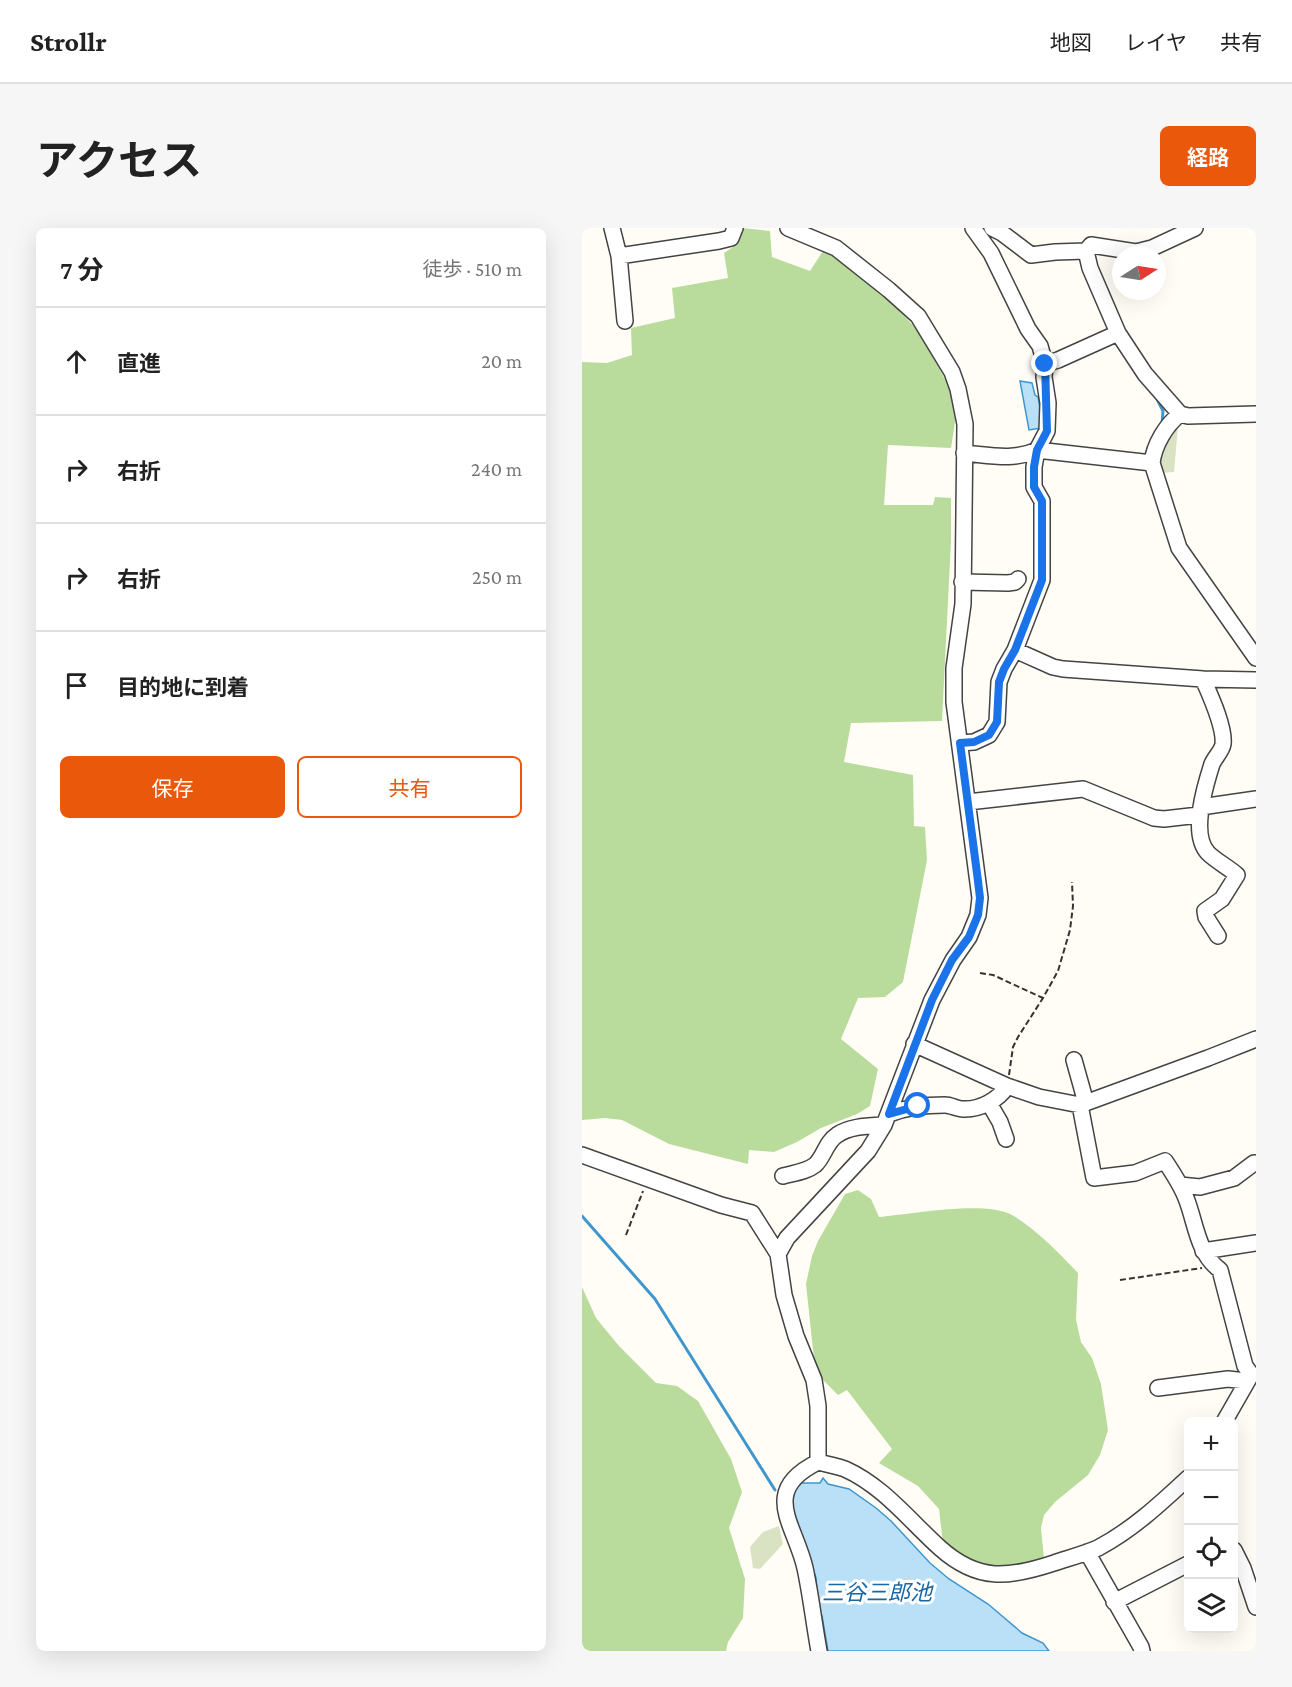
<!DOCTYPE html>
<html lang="ja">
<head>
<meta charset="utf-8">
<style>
	:root { --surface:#fff; --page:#f6f6f6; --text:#222; --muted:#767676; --line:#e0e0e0; --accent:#ea580c }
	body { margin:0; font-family:"Crimson Pro","Noto Sans JP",serif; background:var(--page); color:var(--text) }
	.controls { position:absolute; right:18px; bottom:18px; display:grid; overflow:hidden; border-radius:9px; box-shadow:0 6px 24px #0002 }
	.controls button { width:54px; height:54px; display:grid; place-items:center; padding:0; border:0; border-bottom:2px solid var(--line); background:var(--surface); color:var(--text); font:30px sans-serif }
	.compass { position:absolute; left:530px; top:18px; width:54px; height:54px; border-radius:50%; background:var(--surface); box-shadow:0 6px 24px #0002; rotate:78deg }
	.stop { position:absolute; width:18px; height:18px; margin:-14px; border:4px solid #1a73e8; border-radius:50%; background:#fff }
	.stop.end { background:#1a73e8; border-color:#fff; box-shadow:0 2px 6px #0008 }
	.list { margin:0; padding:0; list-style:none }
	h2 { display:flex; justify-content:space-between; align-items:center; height:78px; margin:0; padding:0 24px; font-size:26px }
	h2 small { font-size:20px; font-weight:400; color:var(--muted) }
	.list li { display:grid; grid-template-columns:39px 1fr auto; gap:18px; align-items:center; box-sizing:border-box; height:108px; padding:0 24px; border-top:2px solid var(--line) }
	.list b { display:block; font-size:22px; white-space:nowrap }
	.list em { font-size:20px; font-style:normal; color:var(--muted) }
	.actions { display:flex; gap:12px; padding:18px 24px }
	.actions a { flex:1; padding:14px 0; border:2px solid var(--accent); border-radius:9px; text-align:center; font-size:21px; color:var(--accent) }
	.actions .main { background:var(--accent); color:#fff }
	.icon { flex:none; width:33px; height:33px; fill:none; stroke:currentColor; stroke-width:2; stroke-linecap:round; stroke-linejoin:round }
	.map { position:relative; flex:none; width:674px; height:1423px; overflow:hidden; border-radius:9px }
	header { display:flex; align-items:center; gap:36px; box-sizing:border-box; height:84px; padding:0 30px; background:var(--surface); border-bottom:2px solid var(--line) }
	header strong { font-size:28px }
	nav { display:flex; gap:33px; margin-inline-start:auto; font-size:21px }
	.intro { display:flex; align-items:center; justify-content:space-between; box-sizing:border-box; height:144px; padding:0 36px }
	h1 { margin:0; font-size:42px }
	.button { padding:15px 27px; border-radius:9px; background:var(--accent); color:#fff; font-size:21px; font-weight:700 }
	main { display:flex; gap:36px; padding:0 36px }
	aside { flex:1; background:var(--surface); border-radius:9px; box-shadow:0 6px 24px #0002 }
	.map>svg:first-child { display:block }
	.forest { fill:#b9dc9c }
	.cemetery { fill:#d9e3c4 }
	.water { fill:#b9e0f7; stroke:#3f96cf; stroke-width:1.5 }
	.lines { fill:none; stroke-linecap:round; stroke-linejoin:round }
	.stream { stroke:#3f96cf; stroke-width:3 }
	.minor-casing { stroke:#444; stroke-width:18 }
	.path { stroke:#333; stroke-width:2; stroke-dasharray:6 3; stroke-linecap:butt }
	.minor { stroke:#fff; stroke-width:15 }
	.route { stroke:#1a73e8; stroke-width:8 }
	.labels { text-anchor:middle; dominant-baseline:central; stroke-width:6; stroke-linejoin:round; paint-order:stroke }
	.water-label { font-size:22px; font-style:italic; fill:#1768a6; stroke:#fff }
</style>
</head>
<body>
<header>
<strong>Strollr</strong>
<nav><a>地図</a><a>レイヤ</a><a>共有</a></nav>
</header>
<div class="intro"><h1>アクセス</h1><a class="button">経路</a></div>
<main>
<aside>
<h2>7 分<small>徒歩 · 510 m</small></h2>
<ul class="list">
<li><svg class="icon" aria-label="ahead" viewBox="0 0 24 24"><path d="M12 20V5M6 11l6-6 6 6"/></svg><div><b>直進</b></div><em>20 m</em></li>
<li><svg class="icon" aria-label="right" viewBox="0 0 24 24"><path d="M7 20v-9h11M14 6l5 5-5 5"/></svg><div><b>右折</b></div><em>240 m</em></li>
<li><svg class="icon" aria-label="right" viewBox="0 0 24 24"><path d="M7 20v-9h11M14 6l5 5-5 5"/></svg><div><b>右折</b></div><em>250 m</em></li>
<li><svg class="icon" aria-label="arrive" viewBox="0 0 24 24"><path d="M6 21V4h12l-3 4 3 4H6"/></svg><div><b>目的地に到着</b></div></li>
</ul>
<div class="actions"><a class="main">保存</a><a>共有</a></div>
</aside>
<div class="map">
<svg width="674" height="1423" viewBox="0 0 674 1423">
	<rect width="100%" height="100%" fill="#fffdf5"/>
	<path class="forest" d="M160 0 188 3 190 29 228 43 241 23 251 27 314 79 337 104 369 162 374 188 369 220 306 217 302 277H351L353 269 369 270V313L360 493 269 495 262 534 331 547 332 598 343 599 345 632 321 754 303 769 276 770 259 811 296 841 288 878 275 886 239 900 215 914 192 924 167 922 166 936 87 916 40 892 23 890 0 892V134L25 135 50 127 49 100 93 90 90 60 146 50 142 25 154 17Z
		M276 962 289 971 297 989C329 986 403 972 430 987 455 1002 477 1025 496 1045L494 1092 499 1114 510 1130 519 1156 526 1202 518 1227 506 1247 473 1274 462 1287 459 1300 462 1331C414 1349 402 1343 361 1315L357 1281 336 1258 297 1235 310 1221 265 1162 256 1167 238 1149 232 1131 224 1056 230 1028 236 1013 263 966Z
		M0 1059 14 1090 37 1118 74 1155 95 1158 116 1173 149 1231 160 1264 147 1300 163 1351 161 1390 146 1414 144 1423H0Z"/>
	<path class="cemetery" d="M593 194 596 198 592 244 578 245 573 235Z
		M197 1298 201 1316 178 1341 171 1340 168 1319 181 1304Z"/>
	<path class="water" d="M438 153 450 155 453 167 456 169 461 196 459 200 447 202Z
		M241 1250 246 1256 267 1261 294 1280 309 1293 348 1335 367 1351 406 1376 440 1405 461 1415 467 1423H246L240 1388 235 1384 233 1370 235 1363 234 1350 206 1268 216 1255H238Z"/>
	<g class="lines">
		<path class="stream" d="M575 171 581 183 580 196
			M0 988 73 1071 193 1262"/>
		<defs>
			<path id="minor" d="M30 0 37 28 43 93
				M410 0 420 5 449 27 473 24 504 23
				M613 0 570 20 554 24 509 17 504 23 508 40 536 105 563 146 598 186 606 188 674 186
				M37 28 137 13 149 10 153 0
				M463 136 476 132 536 105
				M598 186C584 197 572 217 570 235L597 320 674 430
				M382 225C407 227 432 233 455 222L570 235
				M380 354 426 355 433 354 436 351
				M433 422 471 439 481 441 621 451 674 452
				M621 451C628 467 643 499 641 516 640 523 633 529 630 536 623 558 608 606 626 625 634 633 646 639 655 647L640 671 623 683 624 689 636 708
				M378 515 392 514 407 507 415 494 417 454 422 441 433 422 460 352V273L452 259V239L455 222 465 203 466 175 462 149 463 136 458 118 446 101 409 25 391 0
				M386 574 501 561 572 590 582 591 617 587
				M619 579 674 571
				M332 816 425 858 457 869 498 877 626 830 674 811
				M492 832 504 875
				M407 875 418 894 424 911
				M498 877 512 950 553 945 583 933C591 945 599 957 604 970 614 995 615 1025 638 1042L663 1138 669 1146
				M307 886C325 879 343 877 363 877 369 877 375 881 381 881 397 882 417 872 425 858
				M0 927 139 977 170 985 196 1026 202 1067 214 1108 232 1152 236 1178V1234C177 1263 213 1296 223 1340 229 1368 232 1396 237 1423
				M201 948C212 945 224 944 233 937 242 929 244 914 255 907 268 898 287 898 302 897
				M598 957 618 959 652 950 672 935
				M621 1023 674 1015
				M196 1026 205 1010 286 923 302 897 350 772 371 732 387 709 396 687 398 670 372 474V440L381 376 383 196 376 161 370 144 336 88 307 62 254 20 206 0
				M576 1160 646 1151 664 1153
				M642 1194 669 1147
				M236 1234C245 1236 254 1238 263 1241 301 1258 327 1292 358 1320 396 1354 427 1350 472 1335 487 1330 502 1326 516 1320 550 1302 578 1276 606 1250
				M652 1322 661 1340 674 1379
				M505 1324 559 1419 560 1423
				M532 1374 606 1336"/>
		</defs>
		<use href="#minor" class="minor-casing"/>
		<path class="path" d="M398 745 411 747 461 770
			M427 847 431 819 436 809 461 770 476 743 488 702 491 678 490 654
			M44 1007 61 963
			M538 1052 620 1040"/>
		<use href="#minor" class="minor"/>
	</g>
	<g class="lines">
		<path class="route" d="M336 878 307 886 350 772 370 732 387 709 396 687 398 670 396 653 378 515 392 514 407 507 415 494 417 454 422 441 433 422 460 352V273L452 259V239L455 222 465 203 463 136"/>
	</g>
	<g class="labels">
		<g class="water-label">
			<text x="295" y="1364">三谷三郎池</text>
		</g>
	</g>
</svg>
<div class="controls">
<button>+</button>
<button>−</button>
<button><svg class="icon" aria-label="locate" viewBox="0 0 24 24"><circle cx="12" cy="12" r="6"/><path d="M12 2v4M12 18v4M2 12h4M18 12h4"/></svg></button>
<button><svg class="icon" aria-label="layers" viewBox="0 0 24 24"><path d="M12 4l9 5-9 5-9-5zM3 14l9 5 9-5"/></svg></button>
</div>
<svg class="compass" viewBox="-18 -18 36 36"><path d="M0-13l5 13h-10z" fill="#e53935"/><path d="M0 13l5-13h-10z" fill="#767676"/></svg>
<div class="stop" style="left:336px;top:878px"></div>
<div class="stop end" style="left:463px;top:136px"></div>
</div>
</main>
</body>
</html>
